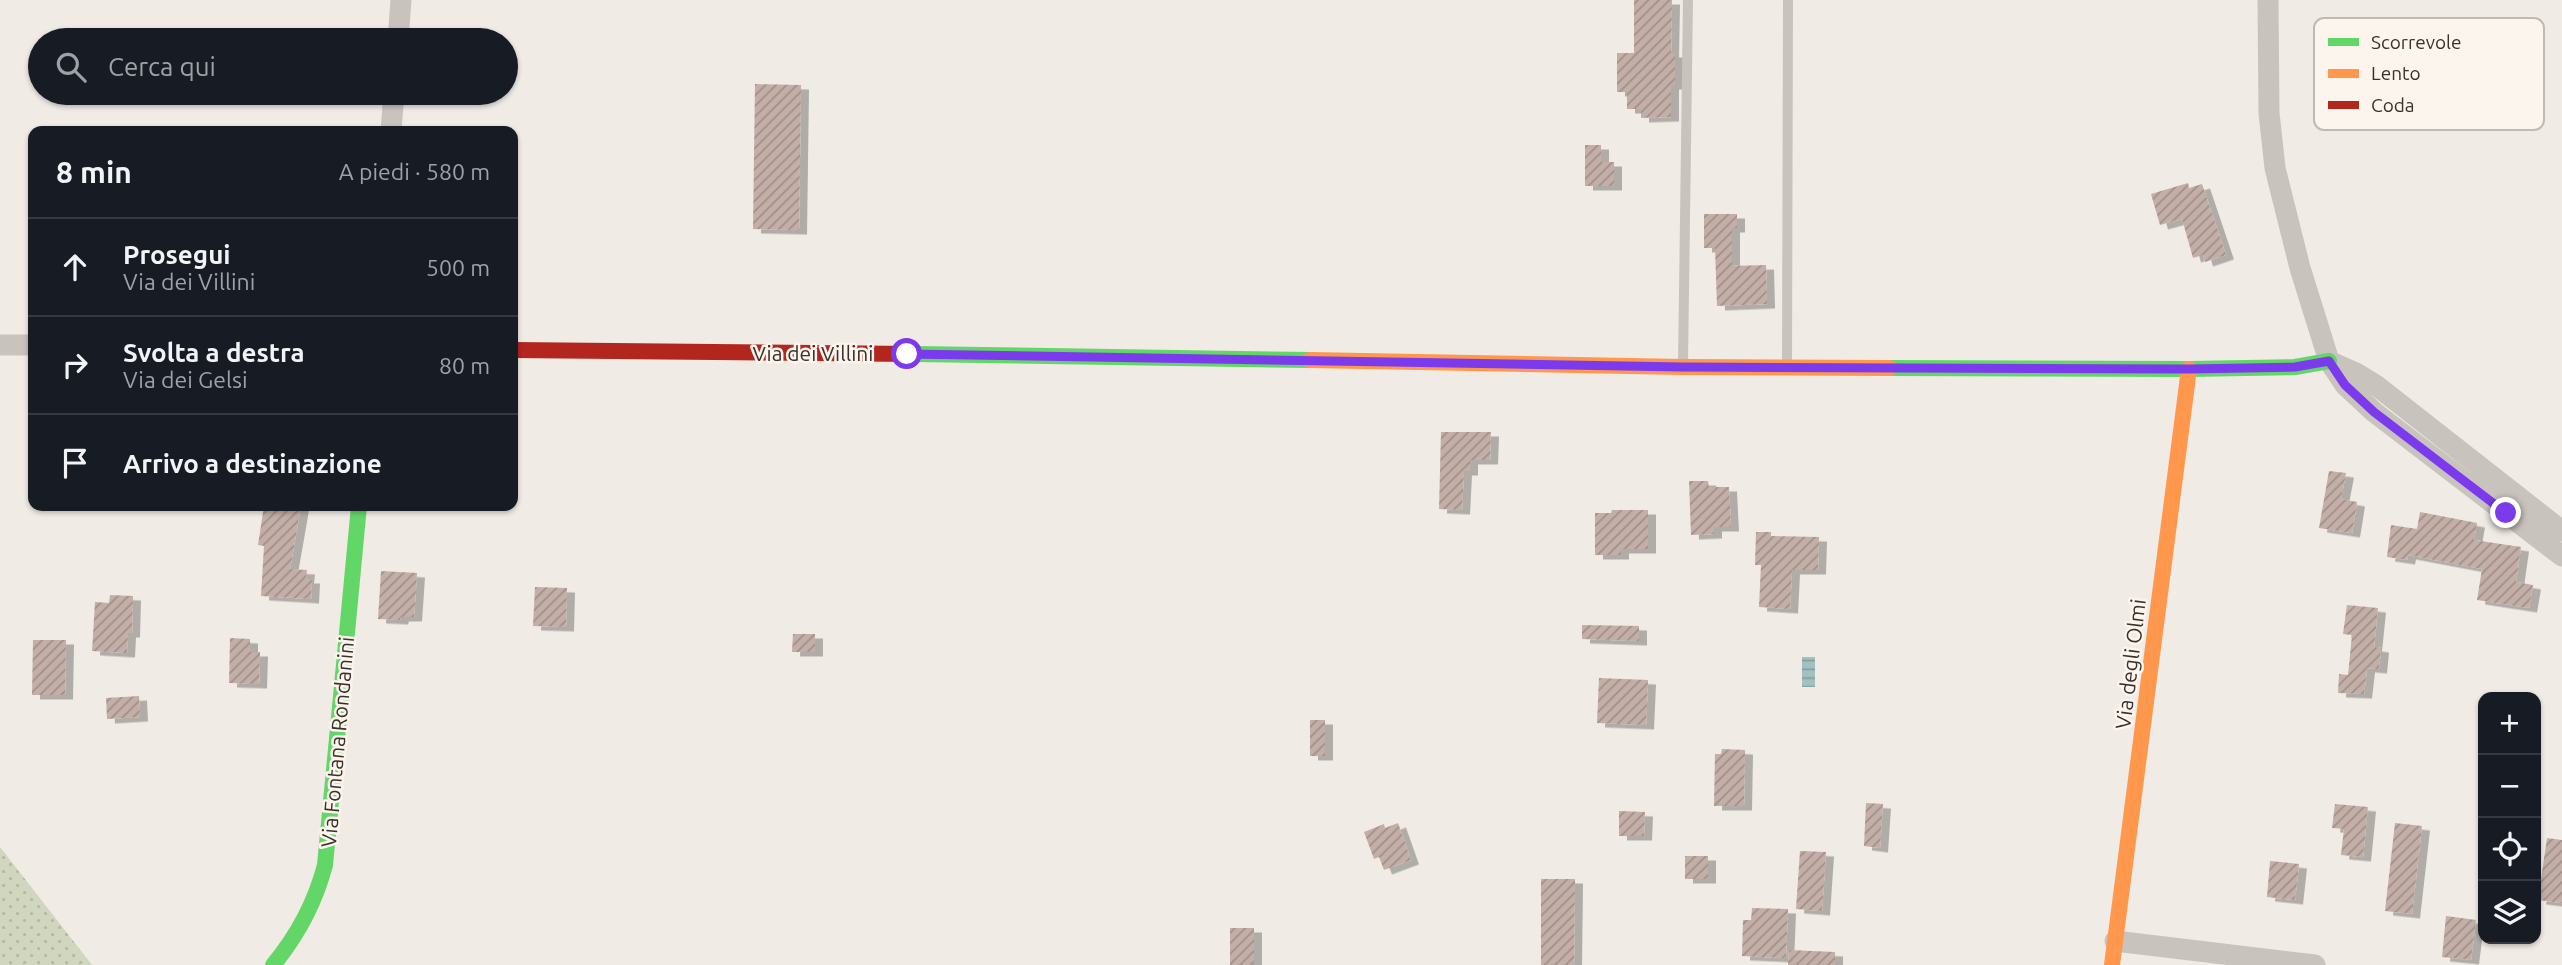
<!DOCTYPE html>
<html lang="it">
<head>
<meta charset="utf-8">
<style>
	:root { --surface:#171b24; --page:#20242c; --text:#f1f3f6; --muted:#9ea1a6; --line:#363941 }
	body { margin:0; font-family:Ubuntu,sans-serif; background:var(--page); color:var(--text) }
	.controls { position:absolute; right:21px; bottom:21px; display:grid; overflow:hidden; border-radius:14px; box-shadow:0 2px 5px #0004 }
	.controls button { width:63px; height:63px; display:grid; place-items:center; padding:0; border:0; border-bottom:2px solid var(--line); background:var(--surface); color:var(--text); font:35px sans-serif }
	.stop { position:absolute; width:21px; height:21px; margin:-16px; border:5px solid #7c3aed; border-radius:50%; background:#fff }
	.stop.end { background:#7c3aed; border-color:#fff; box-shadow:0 2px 7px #0008 }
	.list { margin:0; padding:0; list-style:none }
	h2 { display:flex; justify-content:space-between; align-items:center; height:91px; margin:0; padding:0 28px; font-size:30px }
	h2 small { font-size:23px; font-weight:400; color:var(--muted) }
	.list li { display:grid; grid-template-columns:46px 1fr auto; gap:21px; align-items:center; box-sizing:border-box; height:98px; padding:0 28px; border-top:2px solid var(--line) }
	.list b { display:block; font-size:26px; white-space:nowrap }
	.list p { margin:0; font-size:23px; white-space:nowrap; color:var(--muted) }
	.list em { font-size:23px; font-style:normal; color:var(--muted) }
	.icon { flex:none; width:38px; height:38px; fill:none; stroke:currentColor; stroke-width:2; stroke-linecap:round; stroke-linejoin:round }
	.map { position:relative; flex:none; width:2562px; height:965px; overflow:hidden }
	.search { position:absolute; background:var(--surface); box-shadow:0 2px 5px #0004; left:28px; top:28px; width:490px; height:77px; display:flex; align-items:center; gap:18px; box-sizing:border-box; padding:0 24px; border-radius:38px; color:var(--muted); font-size:26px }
	.panel { position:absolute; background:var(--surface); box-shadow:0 2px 5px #0004; left:28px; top:126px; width:490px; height:385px; border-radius:14px }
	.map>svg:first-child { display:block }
	.grass { fill:url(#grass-dots) }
	.water { fill:url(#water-rules) }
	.building { fill:url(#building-hatch); filter:url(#shadow) }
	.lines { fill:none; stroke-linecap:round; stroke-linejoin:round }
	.lane { stroke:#c9c3be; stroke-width:10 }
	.street { stroke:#c9c3be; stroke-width:21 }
	.fast { stroke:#63d668; stroke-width:16 }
	.slow { stroke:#ff974d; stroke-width:16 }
	.jam { stroke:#b3261e; stroke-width:16 }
	.route { stroke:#7c3aed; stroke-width:9 }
	.labels { text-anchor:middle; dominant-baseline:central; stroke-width:5; stroke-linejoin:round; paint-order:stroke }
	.street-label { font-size:21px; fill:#3b302b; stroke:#fbf5ee }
	.key { fill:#fbf5ee; stroke:#c1bab4; stroke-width:2 }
	.key-label { font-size:19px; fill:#3b302b }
</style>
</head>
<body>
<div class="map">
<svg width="2562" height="965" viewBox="0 0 2562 965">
	<defs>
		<pattern id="grass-dots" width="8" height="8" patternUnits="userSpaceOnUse" patternTransform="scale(1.75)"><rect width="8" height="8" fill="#d1d6bf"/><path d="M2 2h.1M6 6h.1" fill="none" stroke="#b4b8a4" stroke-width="1.8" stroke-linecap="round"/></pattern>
		<pattern id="water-rules" width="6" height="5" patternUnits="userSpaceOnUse" patternTransform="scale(1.75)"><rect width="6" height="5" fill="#a1c2c1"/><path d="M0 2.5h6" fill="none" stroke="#849e9d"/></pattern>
		<pattern id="building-hatch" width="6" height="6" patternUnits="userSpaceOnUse" patternTransform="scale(1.75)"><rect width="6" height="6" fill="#c3afa7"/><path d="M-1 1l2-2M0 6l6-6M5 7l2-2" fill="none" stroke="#a08f88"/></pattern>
		<filter id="shadow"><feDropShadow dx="8" dy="4.5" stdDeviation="0" flood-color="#0004"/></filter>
	</defs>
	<rect width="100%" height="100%" fill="#f0ebe5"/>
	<path class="grass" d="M0 847 92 965H0Z"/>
	<path class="water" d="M1802 657H1815V687H1802Z"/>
	<path class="building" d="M1634 0H1672L1671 53H1675V85H1671V117L1641 118V109H1627V92H1617V53H1634Z
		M755 84 801 85 799 230 753 229Z
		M1585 145H1601V162H1614V186H1585Z
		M2188 183 2189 188 2202 184 2226 255 2205 262 2203 255 2193 258 2182 219 2160 225 2151 194Z
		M1704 214H1737V228H1732V266L1766 265 1767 304 1717 306 1715 248H1704Z
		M1441 432H1491L1490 460H1470V471H1464L1462 510 1439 509Z
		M2329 471 2346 473 2341 499 2357 502 2352 533 2319 528Z
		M1689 481H1708L1709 487H1729L1731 527H1714V534L1691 535Z
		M264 506H301L290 569 307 570 306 579H312L311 599 261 596 264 546 258 545Z
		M1612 510H1648V549H1621V555H1595V513H1611Z
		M2420 512 2477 523 2474 540 2521 547 2516 582 2533 585 2529 608 2477 600 2482 569 2408 555 2407 560 2387 557 2391 525 2417 529Z
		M1756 532H1771V536L1819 537 1818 570H1792L1790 609 1759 607 1761 565H1755Z
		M381 571 417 573 414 617H401L400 620 378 619Z
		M535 587 567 588 566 627 533 626Z
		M110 595 133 596 132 633H128L127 653 92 651 95 602 109 603Z
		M2347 605 2378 608 2374 647 2381 648 2379 669 2367 668 2364 694 2338 693 2339 674 2348 675 2352 635 2343 634Z
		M1582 625 1639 626V641L1582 639Z
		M793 634H815V652H792Z
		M230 638 250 639V652H260L259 684 229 683Z
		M33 640H66L65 695H32Z
		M1599 678 1648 680 1646 725 1597 723Z
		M139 696 140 717 107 719 106 698Z
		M1310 720H1325V756H1310Z
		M1722 749 1745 750 1744 806H1714L1715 754H1721Z
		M1866 803 1883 804 1880 848 1864 846Z
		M2335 804 2368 807 2363 857 2341 855 2344 829 2332 828Z
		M1619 811 1645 812 1644 836H1619Z
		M1398 823 1411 860 1384 870 1379 857 1374 859 1364 832 1384 824 1385 828Z
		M2395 823 2422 826 2412 914 2385 911Z
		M2547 838 2562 840V903L2538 900Z
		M1800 851 1826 852 1822 911 1796 909Z
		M1685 856H1708V879H1685Z
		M2270 861 2299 864 2295 900 2267 897Z
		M1541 879H1575L1574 965H1541Z
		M1752 908 1788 909 1786 958 1742 956 1743 920H1751Z
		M2446 916 2476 920 2471 960 2442 957Z
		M1230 928H1254V965H1230Z
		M1789 950 1835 952V965H1788Z"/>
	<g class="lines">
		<path class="lane" d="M1683 364 1688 0
			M1787 366 1788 0"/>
		<path class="street" d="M2268 0 2269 113 2275 168 2300 268 2329 361 2345 385 2374 412 2562 556
			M398 40 401 0
			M391 131 394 93
			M0 345H33
			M2329 361 2356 373 2377 386 2562 531
			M2115 941 2315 965"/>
		<path class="fast" d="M913 354 1310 360
			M1889 368 2189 369 2295 367 2329 361
			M273 965C298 935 315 903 325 865L359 506"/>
		<path class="slow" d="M1310 360 1683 367 1889 368
			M2112 965 2189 369"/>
		<path class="jam" d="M513 350 913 354"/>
	</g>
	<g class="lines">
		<path class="route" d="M907 354 1683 367 2189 369 2295 367 2329 361 2345 385 2374 412 2506 513"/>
	</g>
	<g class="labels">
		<g class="street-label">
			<text x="813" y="353">Via dei Villini</text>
			<text transform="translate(2130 664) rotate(-83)">Via degli Olmi</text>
			<text transform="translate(337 742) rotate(-85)">Via Fontana Rondanini</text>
		</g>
	</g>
	<rect x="2314" y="18" width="230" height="112" rx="10" class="key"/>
	<rect x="2328" y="38" width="31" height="8" fill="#63d668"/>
	<rect x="2328" y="69" width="31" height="9" fill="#ff974d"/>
	<rect x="2328" y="101" width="31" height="8" fill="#b3261e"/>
	<g class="key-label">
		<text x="2371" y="49">Scorrevole</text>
		<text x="2371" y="80">Lento</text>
		<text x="2371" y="112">Coda</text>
	</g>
</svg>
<div class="controls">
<button>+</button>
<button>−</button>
<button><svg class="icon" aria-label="locate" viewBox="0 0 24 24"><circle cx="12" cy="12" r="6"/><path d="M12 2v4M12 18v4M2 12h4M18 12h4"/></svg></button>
<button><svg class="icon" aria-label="layers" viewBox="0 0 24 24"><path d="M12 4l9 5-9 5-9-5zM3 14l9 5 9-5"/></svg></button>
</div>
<div class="stop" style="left:907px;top:354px"></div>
<div class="stop end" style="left:2506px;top:513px"></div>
<div class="search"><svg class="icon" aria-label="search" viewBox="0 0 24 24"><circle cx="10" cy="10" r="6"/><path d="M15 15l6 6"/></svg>Cerca qui</div>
<section class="panel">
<h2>8 min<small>A piedi · 580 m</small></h2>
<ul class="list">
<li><svg class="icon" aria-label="ahead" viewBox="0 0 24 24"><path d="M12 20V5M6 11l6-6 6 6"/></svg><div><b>Prosegui</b><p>Via dei Villini</p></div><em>500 m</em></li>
<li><svg class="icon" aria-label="right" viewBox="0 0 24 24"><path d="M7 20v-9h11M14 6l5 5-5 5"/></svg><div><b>Svolta a destra</b><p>Via dei Gelsi</p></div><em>80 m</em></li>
<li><svg class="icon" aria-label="arrive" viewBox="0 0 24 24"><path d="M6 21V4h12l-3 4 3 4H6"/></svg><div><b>Arrivo a destinazione</b></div></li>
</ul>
</section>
</div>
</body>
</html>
